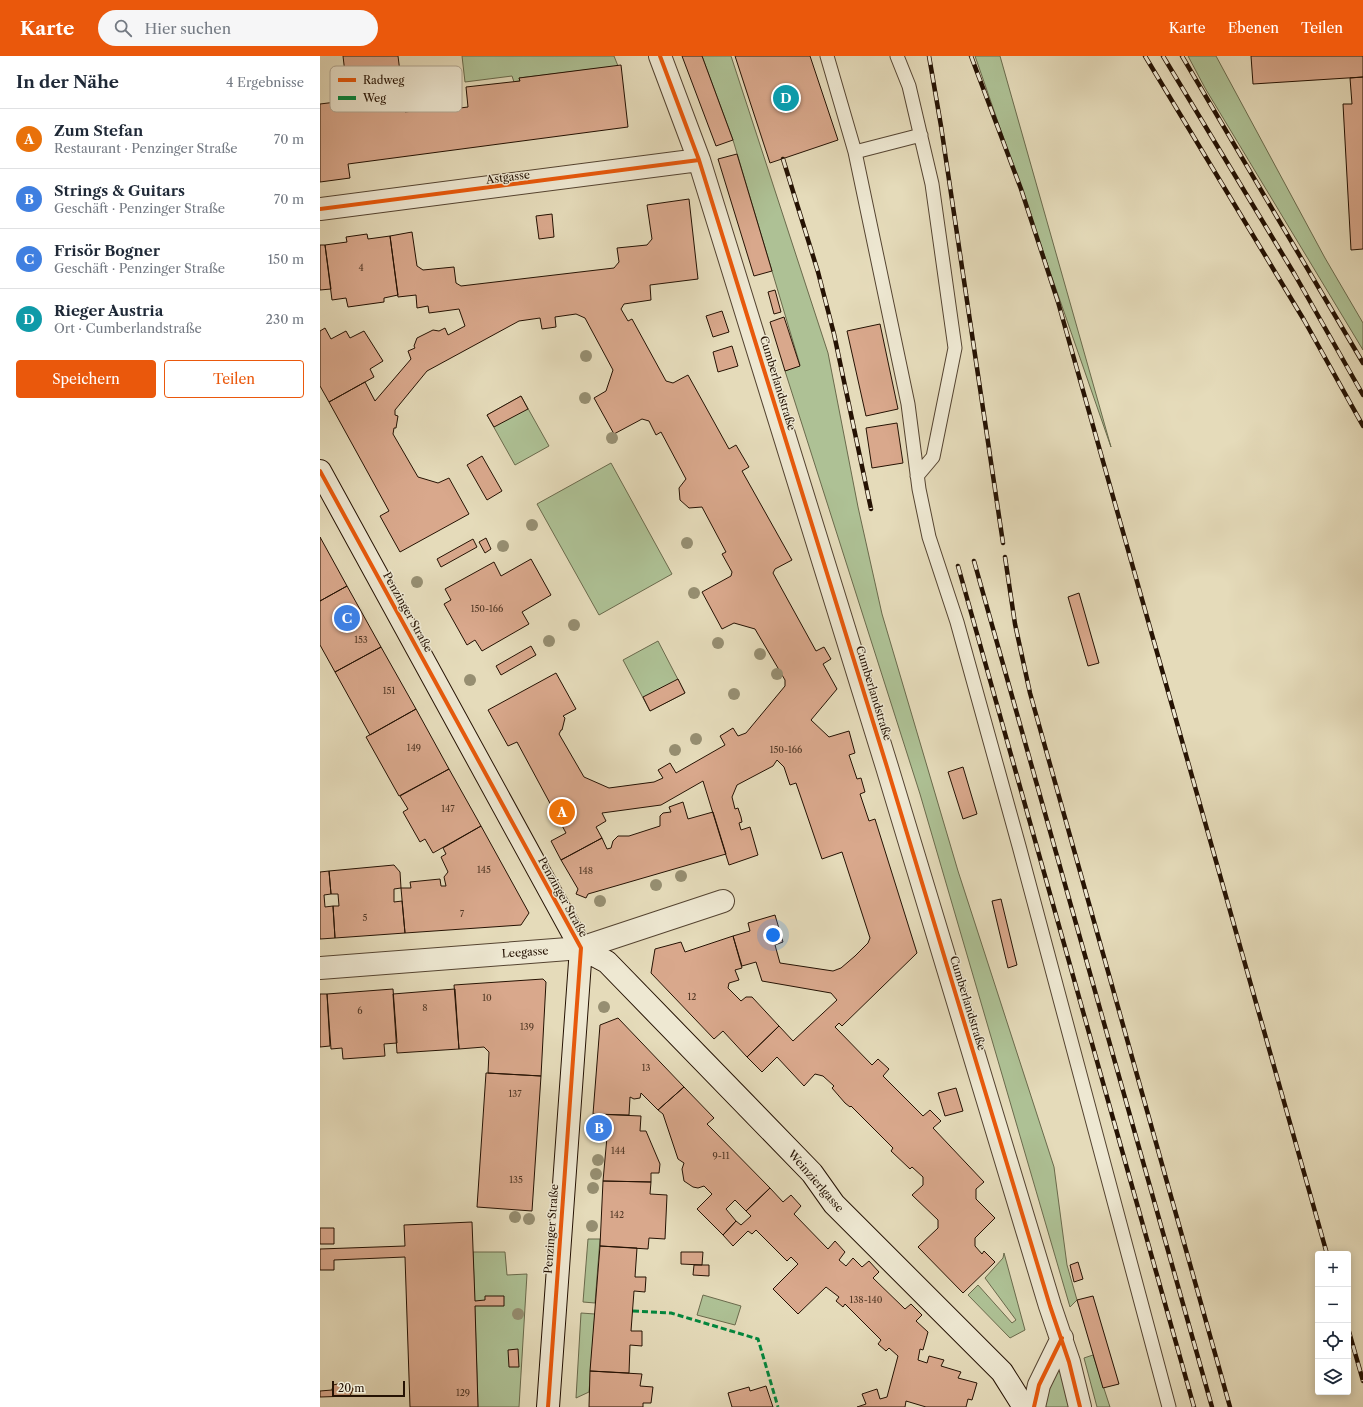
<!DOCTYPE html>
<html lang="de">
<head>
<meta charset="utf-8">
<style>
	:root { --surface:#fff; --page:#f6f6f7; --text:#1f2937; --muted:#747a83; --line:#e0e1e3; --accent:#ea580c }
	body { margin:0; font-family:"Libre Caslon Text",serif; background:var(--page); color:var(--text) }
	.controls { position:absolute; right:12px; bottom:12px; display:grid; overflow:hidden; border-radius:4px; box-shadow:0 2px 10px #0003 }
	.controls button { width:36px; height:36px; display:grid; place-items:center; padding:0; border:0; border-bottom:1px solid var(--line); background:var(--surface); color:var(--text); font:20px sans-serif }
	.scale { position:absolute; left:12px; bottom:10px; width:73px; box-sizing:border-box; padding-left:4px; border:2px solid #251203; border-top:0; font-size:11px; line-height:14px; white-space:nowrap; color:#251203; -webkit-text-stroke:3px #eee8d2; paint-order:stroke }
	.you { position:absolute; left:453px; top:879px; width:14px; height:14px; margin:-10px; border:3px solid #fff; border-radius:50%; background:#1a73e8; box-shadow:0 0 0 6px #1a73e833 }
	.badge { display:grid; place-items:center; width:26px; height:26px; border-radius:50%; background:var(--accent); color:#fff; font-size:13px; font-weight:700 }
	.pin { position:absolute; translate:-50% -50%; border:2px solid #fff; box-shadow:0 1px 4px #0006 }
	.list { margin:0; padding:0; list-style:none }
	h2 { display:flex; justify-content:space-between; align-items:center; height:52px; margin:0; padding:0 16px; font-size:17px }
	h2 small { font-size:13px; font-weight:400; color:var(--muted) }
	.list li { display:grid; grid-template-columns:26px 1fr auto; gap:12px; align-items:center; box-sizing:border-box; height:60px; padding:0 16px; border-top:1px solid var(--line) }
	.list b { display:block; font-size:15px; white-space:nowrap }
	.list p { margin:0; font-size:13px; white-space:nowrap; color:var(--muted) }
	.list em { font-size:13px; font-style:normal; color:var(--muted) }
	.actions { display:flex; gap:8px; padding:12px 16px }
	.actions a { flex:1; padding:9px 0; border:1px solid var(--accent); border-radius:4px; text-align:center; font-size:14px; color:var(--accent) }
	.actions .main { background:var(--accent); color:#fff }
	.icon { flex:none; width:22px; height:22px; fill:none; stroke:currentColor; stroke-width:2; stroke-linecap:round; stroke-linejoin:round }
	.map { position:relative; flex:none; width:1043px; height:1351px; overflow:hidden }
	header { display:flex; align-items:center; gap:24px; box-sizing:border-box; height:56px; padding:0 20px; background:var(--accent); color:#fff }
	header strong { font-size:19px }
	nav { display:flex; gap:22px; margin-inline-start:auto; font-size:14px }
	.search { width:280px; height:36px; background:var(--page); display:flex; align-items:center; gap:10px; box-sizing:border-box; padding:0 14px; border-radius:22px; color:var(--muted); font-size:15px }
	main { display:flex }
	aside { flex:1; background:var(--surface) }
	.map>svg:first-child { display:block }
	.green { fill:#aec195; stroke:#6a6a4c }
	.building { fill:#d9a88c; stroke:#251203 }
	.lines { fill:none; stroke-linecap:round; stroke-linejoin:round }
	.lane-casing { stroke:#554431; stroke-width:15 }
	.street-casing { stroke:#554431; stroke-width:24 }
	.secondary-casing { stroke:#251203; stroke-width:24 }
	.lane { stroke:#eee8d2; stroke-width:13 }
	.street { stroke:#eee8d2; stroke-width:22 }
	.secondary { stroke:#eee8d2; stroke-width:22 }
	.rail-casing { stroke:#251203; stroke-width:4.5 }
	.rail { stroke:#eee8d2; stroke-width:3; stroke-dasharray:9; stroke-linecap:butt }
	.quiet { stroke:#00873e; stroke-width:3; stroke-dasharray:6 3; stroke-linecap:butt }
	.cycleway-casing { stroke:#eee8d2; stroke-width:6 }
	.cycleway { stroke:#e8590c; stroke-width:4 }
	.tree { fill:#968e71 }
	.labels { text-anchor:middle; dominant-baseline:central; stroke-width:3; stroke-linejoin:round; paint-order:stroke }
	.number-label { font-size:9px; fill:#523825 }
	.street-label { font-size:11px; fill:#251203; stroke:#eee8d2 }
	.key { fill:#eee8d2; stroke:#b2a894; stroke-width:1 }
	.key-label { font-size:11px; fill:#251203 }
</style>
</head>
<body>
<header>
<strong>Karte</strong>
<div class="search"><svg class="icon" aria-label="search" viewBox="0 0 24 24"><circle cx="10" cy="10" r="6"/><path d="M15 15l6 6"/></svg>Hier suchen</div>
<nav><a>Karte</a><a>Ebenen</a><a>Teilen</a></nav>
</header>
<main>
<aside>
<h2>In der Nähe<small>4 Ergebnisse</small></h2>
<ul class="list">
<li><span class="badge" style="background:#e8710a">A</span><div><b>Zum Stefan</b><p>Restaurant · Penzinger Straße</p></div><em>70 m</em></li>
<li><span class="badge" style="background:#3f7fe0">B</span><div><b>Strings &amp; Guitars</b><p>Geschäft · Penzinger Straße</p></div><em>70 m</em></li>
<li><span class="badge" style="background:#3f7fe0">C</span><div><b>Frisör Bogner</b><p>Geschäft · Penzinger Straße</p></div><em>150 m</em></li>
<li><span class="badge" style="background:#0f9aa8">D</span><div><b>Rieger Austria</b><p>Ort · Cumberlandstraße</p></div><em>230 m</em></li>
</ul>
<div class="actions"><a class="main">Speichern</a><a>Teilen</a></div>
</aside>
<div class="map">
<svg width="1043" height="1351" viewBox="0 0 1043 1351">
	<rect width="100%" height="100%" fill="#e5dbba"/>
	<filter id="stains"><feTurbulence type="fractalNoise" baseFrequency=".005" numOctaves="4"/><feColorMatrix values="0 0 0 0 .2 0 0 0 0 .09 0 0 0 0 .02 0 0 0 .5 -.17"/></filter>
	<radialGradient id="worn" r=".72"><stop offset=".6" stop-color="#630" stop-opacity="0"/><stop offset="1" stop-color="#630" stop-opacity=".3"/></radialGradient>
	<path class="green" d="M142 0H294L298 10 199 22 200 25 194 26 192 20 145 26Z
		M382 0H411L508 297 538 451 562 558 638 815 734 1111 747 1209 757 1244 750 1251 600 738 465 315 480 309 413 84Z
		M655 0H680L791 391Z
		M868 0H896L1005 202 1043 267V294L885 32Z
		M201 340 229 390 195 409 167 359Z
		M291 407 352 518 279 559 217 448Z
		M338 585 365 637 330 655 303 604Z
		M268 1183H280L275 1247 263 1246Z
		M153 1196H185L187 1219 207 1218 199 1351H158Z
		M684 1197 705 1274 690 1282 648 1239 658 1229 692 1267 696 1264 665 1222 683 1202Z
		M383 1239 421 1250 415 1269 377 1259Z
		M261 1257 275 1258 269 1336 256 1342Z
		M773 1299 790 1351H777L764 1302Z
		M739 1304 752 1351H726C721 1342 735 1314 739 1304Z"/>
	<path class="building" d="M23 0H78L85 56 132 50V53L148 51 146 31 200 25 199 22 301 9 308 71 28 108 30 122 0 126V48L24 45 25 53 40 51 38 33 27 34Z
		M362 0H382L413 84 396 90Z
		M415 0H490L518 84 450 107Z
		M931 0H1043V21L933 28Z
		M1043 21V193L1031 194 1023 48H1032L1030 22Z
		M417 98 452 215 434 220 398 103Z
		M369 143 378 223 330 229 331 244 304 248 301 253 308 265 312 263 346 325 353 327 368 319 409 393 416 389 429 411 422 415 472 504 455 513 453 517 496 595 504 591 511 603 503 608 517 633 491 664 509 681 529 675 535 697 529 699 537 723 541 722 545 736 540 738 549 765 555 763 597 897 522 970 519 967 515 971 552 1009 558 1003 569 1013 563 1020 603 1060 610 1054 621 1065 613 1072 664 1126 656 1133V1143L675 1162 655 1182V1190L662 1198 664 1195 675 1206 643 1237 598 1191 618 1172V1164L592 1139 603 1129V1121L592 1111 590 1113 571 1095 573 1092 531 1050 530 1051 525 1047 512 1032 514 1030 503 1020 495 1018 484 1030 457 1001 442 1016 427 1001 459 970 473 985 517 944 511 937 442 925 436 906 422 910 413 880 430 875 428 867 455 859 463 886 455 889 460 907 513 915 521 912 535 900 548 887 550 882 522 796 502 803 476 727 470 729 464 711 457 704 453 710 417 729 412 741 415 753 418 752 421 761 422 766 419 767 421 774 430 771 438 799 409 809 383 725 341 749 282 757 286 765 276 771 282 782 241 804 231 785 246 777 197 686 188 690 168 654 236 617 256 653 243 660 245 662 242 674H241L239 678 264 721 289 732 334 726 343 722 338 714 350 707 356 717 405 689 400 680 413 672 418 680 426 677 465 630V624L435 573 414 567 402 573 382 536 411 520 412 516 402 498 406 496 382 451 369 452 360 444 359 432 366 423 341 376 336 379 329 365 322 363 294 378 274 342 286 335 293 314 265 262 256 258 235 261 236 271 222 273 220 262 199 265 107 315 75 354V359L78 360 76 372H74L73 378 98 421 118 427 129 422 149 458 80 496 60 460 69 455 9 346 45 326 55 345 91 303 88 295 95 292 94 290 97 282 113 274 119 275 125 272 128 279 145 270 139 253 109 257 108 250 97 252 96 239 78 241 70 180 92 176 97 210 103 214 134 211 136 227 141 230 294 212 299 206 297 192 327 189 332 183 327 149Z
		M232 158 234 181 219 183 216 160Z
		M47 178 48 183 70 180 78 239 64 242V246L28 251 26 242 12 244 5 189 27 186 26 181Z
		M0 189H5L11 233 0 234Z
		M455 234 461 256 454 258 448 236Z
		M402 255 409 276 393 281 386 260Z
		M464 261 480 310 465 315 450 266Z
		M560 268 578 353 546 360 527 275Z
		M5 272 11 283 26 275 30 282 44 275 63 305 50 313 54 321 9 346 0 330V275Z
		M412 290 418 310 398 316 393 296Z
		M201 340 208 353 174 371 167 359Z
		M577 367 583 407 552 412 546 372Z
		M162 400 182 435 167 444 147 409Z
		M0 481 27 530 0 545Z
		M166 482 171 493 165 497 159 486Z
		M153 483 157 491 121 511 117 503Z
		M211 503 231 539 202 556 209 568 162 595 155 584 147 589 124 548 131 544 125 533 174 506 181 520Z
		M27 530 61 591 15 616 0 589V545Z
		M759 537 779 607 768 610 748 541Z
		M211 590 216 599 181 619 176 610Z
		M61 591 96 653 50 679 15 616Z
		M358 623 365 637 330 655 323 641Z
		M96 653 129 713 79 740 46 681Z
		M643 711 657 758 643 763 628 716Z
		M129 713 161 770 113 797 105 783 100 786 83 756 88 753 80 740Z
		M363 746 368 763 393 756 406 798 268 838 266 842 256 838 258 833 241 804 282 782 287 793 291 792 293 785 298 780H309L340 770V760L343 757 351 756 349 751Z
		M161 770 209 857 201 869 85 877 81 832H91L90 826 120 823 121 830H126L124 821 128 816 121 801 126 798 123 792Z
		M74 809 80 816 81 832 74 833V846L82 845 85 877 15 882 13 850H19L18 838H11L9 815Z
		M9 815 11 838 4 839 5 851 13 850 15 882 0 883V816Z
		M681 843 697 909 688 912 672 845Z
		M413 880 422 912 415 914 419 924 409 927 408 932 421 945 426 941H432L459 970 427 1001 403 975 394 983 331 917 335 893 361 886 365 896Z
		M223 923 226 926 221 1020 168 1017 169 996 164 991 139 993 134 929Z
		M73 933 77 987 64 988 65 1000 23 1003 22 992 11 993 7 938Z
		M135 933 139 993 77 997 73 938Z
		M0 938H7L10 990 0 991Z
		M298 962 364 1031 338 1054 321 1037 320 1042 314 1043 310 1041 309 1059 273 1058 280 969Z
		M166 1017 221 1020 212 1155 157 1151Z
		M364 1031 394 1062 387 1068 450 1132 426 1155 415 1144 406 1153 416 1165 403 1179 377 1153 392 1138 384 1130 378 1132 373 1131 364 1125 362 1113 364 1107 358 1103 343 1058 338 1054Z
		M636 1032 643 1055 625 1060 618 1037Z
		M273 1058 321 1060 320 1075H326L340 1108 339 1117H331V1126L283 1125 287 1081 271 1080Z
		M283 1125 331 1126 330 1138 347 1139 345 1183 329 1182 328 1193 280 1190Z
		M450 1132 463 1146 471 1139 481 1150 474 1158 508 1193 515 1185 525 1196 519 1204 526 1210 533 1202 542 1211 549 1205 559 1216 553 1222 585 1253 591 1248 602 1259 596 1265 608 1276 603 1294 600 1293 598 1304 607 1307 609 1300 624 1304 621 1310 641 1316 638 1322 657 1327 652 1344 648 1343 646 1351H606L586 1345 585 1351H537L546 1348 542 1338 557 1333 560 1343 567 1341 578 1300 569 1292 566 1295 558 1288 561 1284 525 1248 523 1251 516 1245 519 1241 506 1231 478 1258 453 1233 478 1208 471 1201 467 1205 436 1174 432 1178 428 1175 413 1190 403 1179 416 1165 421 1169 431 1160 426 1155Z
		M152 1166 155 1245 165 1244V1240H184V1250H155L158 1351H90L85 1201 14 1204V1214H0V1193L85 1190 84 1169Z
		M0 1172H14V1188H0Z
		M280 1190 317 1192 315 1221H326L325 1236 314 1235 311 1275H322V1290L310 1289 309 1317 270 1315Z
		M361 1196H383L382 1209 361 1208Z
		M758 1206 763 1223 754 1226 750 1209Z
		M374 1209H389V1220L373 1219Z
		M773 1240 799 1328 783 1332 757 1244Z
		M198 1293 199 1311H189L188 1294Z
		M270 1315 322 1318 320 1330 333 1331 331 1347H323V1351H269Z
		M22 1327 31 1330 33 1333 30 1340 0 1341V1335L12 1334 13 1329Z
		M446 1330 453 1351H412L408 1337 429 1331 430 1335Z"/>
	<g class="lines">
		<defs>
			<path id="lane" d="M507 0 535 96 588 348 599 433 609 481 637 566 699 790 849 1351
				M577 0 589 30 612 128 635 292 613 401 597 420
				M535 96 601 79"/>
			<path id="street" d="M340 0 379 104 567 711 730 1250 749 1306 760 1351
				M0 153 379 104
				M0 912 261 892 403 845
				M714 1351 719 1329 742 1282"/>
			<path id="secondary" d="M0 415 261 892 228 1351
				M261 892 287 906 492 1117 514 1148 682 1316 704 1351"/>
		</defs>
		<use href="#lane" class="lane-casing"/>
		<use href="#street" class="street-casing"/>
		<use href="#secondary" class="secondary-casing"/>
		<use href="#lane" class="lane"/>
		<use href="#street" class="street"/>
		<use href="#secondary" class="secondary"/>
		<defs>
			<path id="rail" d="M609 0 621 70 683 487
				M651 0 701 133 738 246 1007 1198
				M825 0 984 264 1043 370
				M843 0 975 219 1043 339
				M862 0 1043 307
				M463 103 498 216 514 278 551 453
				M685 501 695 568 710 637 910 1351
				M654 505 892 1351
				M638 510 874 1351
				M1028 1272 1043 1325"/>
		</defs>
		<use href="#rail" class="rail-casing"/>
		<use href="#rail" class="rail"/>
		<path class="quiet" d="M313 1255 351 1257 438 1283 458 1351"/>
		<defs>
			<path id="cycleway" d="M340 0 379 104 567 711 730 1250 749 1306 760 1351
				M0 153 379 104
				M0 415 261 892 228 1351
				M714 1351 719 1329 742 1282"/>
		</defs>
		<use href="#cycleway" class="cycleway-casing"/>
		<use href="#cycleway" class="cycleway"/>
	</g>
	<g class="tree">
		<circle cx="266" cy="300" r="6"/>
		<circle cx="265" cy="342" r="6"/>
		<circle cx="292" cy="382" r="6"/>
		<circle cx="212" cy="469" r="6"/>
		<circle cx="367" cy="487" r="6"/>
		<circle cx="183" cy="490" r="6"/>
		<circle cx="97" cy="526" r="6"/>
		<circle cx="374" cy="537" r="6"/>
		<circle cx="254" cy="569" r="6"/>
		<circle cx="229" cy="585" r="6"/>
		<circle cx="398" cy="587" r="6"/>
		<circle cx="440" cy="598" r="6"/>
		<circle cx="457" cy="618" r="6"/>
		<circle cx="150" cy="624" r="6"/>
		<circle cx="414" cy="638" r="6"/>
		<circle cx="376" cy="683" r="6"/>
		<circle cx="355" cy="694" r="6"/>
		<circle cx="361" cy="820" r="6"/>
		<circle cx="336" cy="829" r="6"/>
		<circle cx="280" cy="845" r="6"/>
		<circle cx="284" cy="951" r="6"/>
		<circle cx="278" cy="1104" r="6"/>
		<circle cx="276" cy="1118" r="6"/>
		<circle cx="273" cy="1132" r="6"/>
		<circle cx="195" cy="1161" r="6"/>
		<circle cx="209" cy="1163" r="6"/>
		<circle cx="272" cy="1170" r="6"/>
		<circle cx="198" cy="1258" r="6"/>
	</g>
	<g class="labels">
		<g class="number-label">
			<text x="41" y="211">4</text>
			<text x="167" y="552">150-166</text>
			<text x="41" y="583">153</text>
			<text x="69" y="634">151</text>
			<text x="94" y="691">149</text>
			<text x="466" y="693">150-166</text>
			<text x="128" y="752">147</text>
			<text x="164" y="813">145</text>
			<text x="266" y="814">148</text>
			<text x="142" y="857">7</text>
			<text x="45" y="861">5</text>
			<text x="372" y="940">12</text>
			<text x="167" y="941">10</text>
			<text x="105" y="951">8</text>
			<text x="40" y="954">6</text>
			<text x="207" y="970">139</text>
			<text x="326" y="1011">13</text>
			<text x="195" y="1037">137</text>
			<text x="298" y="1094">144</text>
			<text x="401" y="1099">9-11</text>
			<text x="196" y="1123">135</text>
			<text x="297" y="1158">142</text>
			<text x="546" y="1243">138-140</text>
			<text x="143" y="1336">129</text>
		</g>
		<g class="street-label">
			<text transform="translate(188 121) rotate(-7)">Astgasse</text>
			<text transform="translate(458 327) rotate(73)">Cumberlandstraße</text>
			<text transform="translate(88 556) rotate(61)">Penzinger Straße</text>
			<text transform="translate(554 637) rotate(73)">Cumberlandstraße</text>
			<text transform="translate(243 841) rotate(61)">Penzinger Straße</text>
			<text transform="translate(205 896) rotate(-4)">Leegasse</text>
			<text transform="translate(648 947) rotate(73)">Cumberlandstraße</text>
			<text transform="translate(496 1125) rotate(49)">Weinzierlgasse</text>
			<text transform="translate(231 1173) rotate(-86)">Penzinger Straße</text>
		</g>
	</g>
	<rect x="10" y="10" width="132" height="46" rx="6" class="key"/>
	<rect x="18" y="22" width="18" height="4" fill="#e8590c"/>
	<rect x="18" y="40" width="18" height="4" fill="#00873e"/>
	<g class="key-label">
		<text x="43" y="28">Radweg</text>
		<text x="43" y="46">Weg</text>
	</g>
	<rect width="100%" height="100%" filter="url(#stains)"/>
	<rect width="100%" height="100%" fill="url(#worn)"/>
</svg>
<div class="controls">
<button>+</button>
<button>−</button>
<button><svg class="icon" aria-label="locate" viewBox="0 0 24 24"><circle cx="12" cy="12" r="6"/><path d="M12 2v4M12 18v4M2 12h4M18 12h4"/></svg></button>
<button><svg class="icon" aria-label="layers" viewBox="0 0 24 24"><path d="M12 4l9 5-9 5-9-5zM3 14l9 5 9-5"/></svg></button>
</div>
<div class="scale">20 m</div>
<div class="you"></div>
<div class="pin badge" style="left:242px;top:756px;background:#e8710a">A</div>
<div class="pin badge" style="left:279px;top:1072px;background:#3f7fe0">B</div>
<div class="pin badge" style="left:27px;top:562px;background:#3f7fe0">C</div>
<div class="pin badge" style="left:466px;top:42px;background:#0f9aa8">D</div>
</div>
</main>
</body>
</html>
